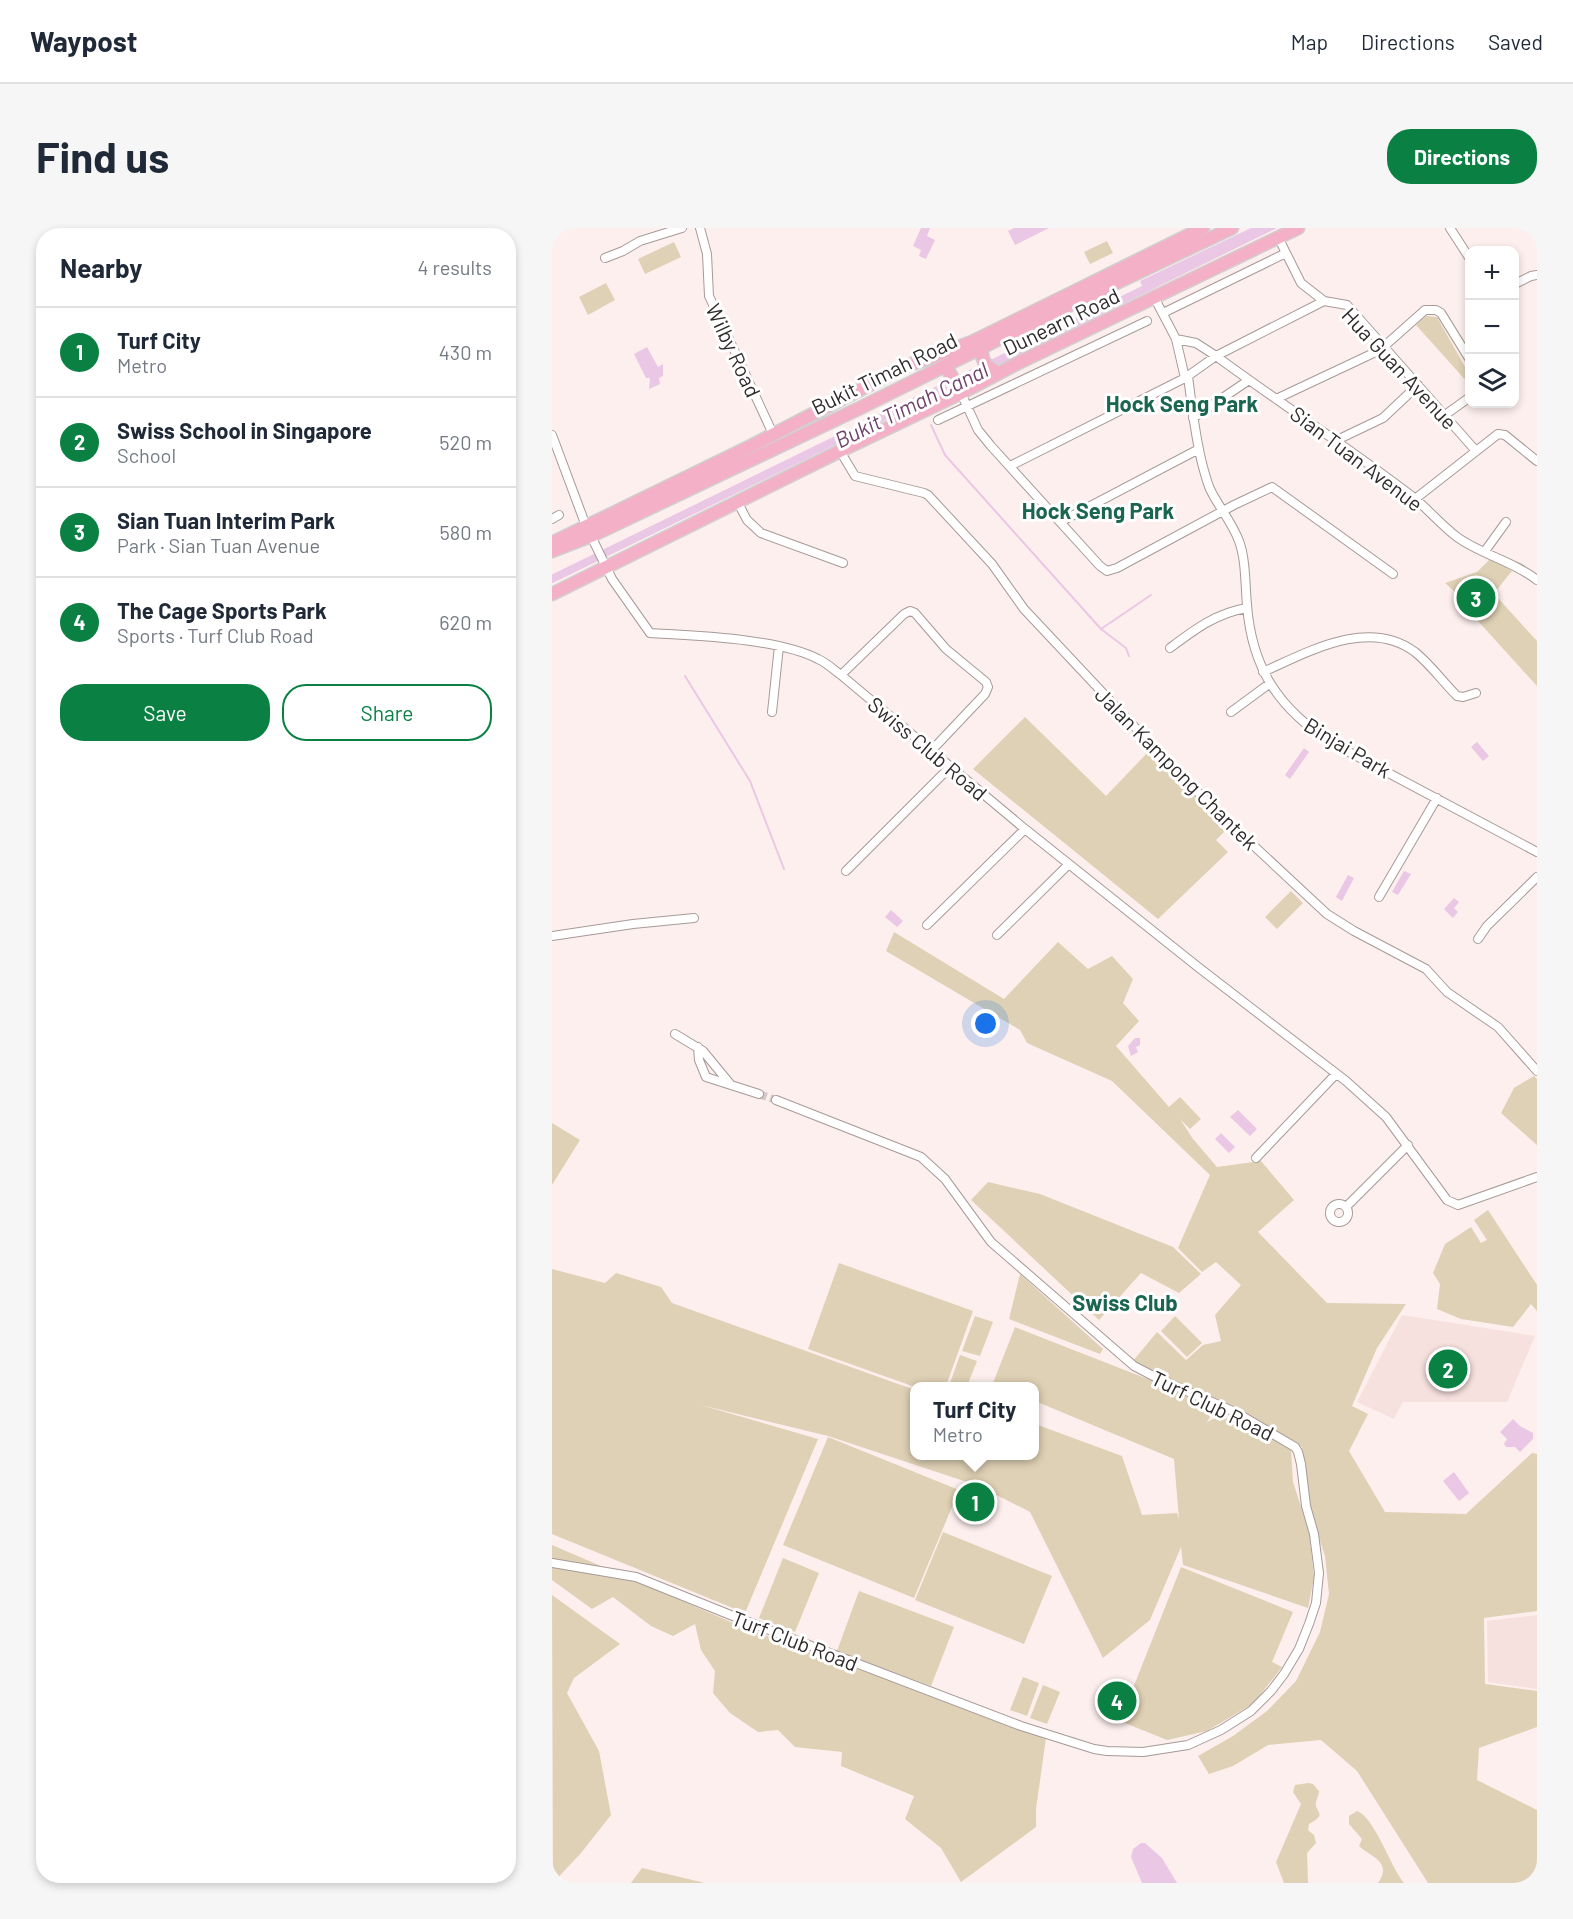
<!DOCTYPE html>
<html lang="en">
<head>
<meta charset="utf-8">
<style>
	:root { --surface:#fff; --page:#f6f6f7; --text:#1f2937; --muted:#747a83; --line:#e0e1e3; --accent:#0b8043 }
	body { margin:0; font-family:Barlow,sans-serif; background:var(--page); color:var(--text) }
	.controls { position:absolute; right:18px; top:18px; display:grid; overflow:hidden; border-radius:12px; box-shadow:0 3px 9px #0003 }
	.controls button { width:54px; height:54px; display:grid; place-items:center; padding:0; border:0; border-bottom:2px solid var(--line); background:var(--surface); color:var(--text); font:30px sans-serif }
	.you { position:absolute; left:434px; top:796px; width:21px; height:21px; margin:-15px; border:4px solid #fff; border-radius:50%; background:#1a73e8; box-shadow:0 0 0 9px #1a73e833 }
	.badge { display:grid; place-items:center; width:39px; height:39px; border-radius:50%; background:var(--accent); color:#fff; font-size:20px; font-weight:700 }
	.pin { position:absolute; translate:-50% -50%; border:3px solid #fff; box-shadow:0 2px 6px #0006 }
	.popup { position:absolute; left:358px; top:1154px; width:129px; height:78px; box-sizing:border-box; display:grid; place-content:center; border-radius:12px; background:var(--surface); filter:drop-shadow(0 2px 4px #0005); font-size:20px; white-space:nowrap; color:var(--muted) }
	.popup b { font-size:22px; color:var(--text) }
	.popup::after { content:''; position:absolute; left:50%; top:100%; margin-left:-12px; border:12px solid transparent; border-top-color:var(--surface) }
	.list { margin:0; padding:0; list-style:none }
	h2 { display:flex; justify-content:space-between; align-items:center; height:78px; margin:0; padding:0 24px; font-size:26px }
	h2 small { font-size:20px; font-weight:400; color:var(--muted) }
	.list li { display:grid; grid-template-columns:39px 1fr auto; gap:18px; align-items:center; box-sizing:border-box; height:90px; padding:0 24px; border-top:2px solid var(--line) }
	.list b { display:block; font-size:22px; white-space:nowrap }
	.list p { margin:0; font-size:20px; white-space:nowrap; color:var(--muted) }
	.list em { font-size:20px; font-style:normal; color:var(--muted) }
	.actions { display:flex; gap:12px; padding:18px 24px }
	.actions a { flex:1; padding:14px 0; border:2px solid var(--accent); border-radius:24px; text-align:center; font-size:21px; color:var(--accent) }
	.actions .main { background:var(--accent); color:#fff }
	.icon { flex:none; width:33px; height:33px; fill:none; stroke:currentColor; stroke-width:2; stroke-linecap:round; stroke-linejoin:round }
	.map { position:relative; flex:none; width:985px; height:1655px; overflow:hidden; border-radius:24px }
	header { display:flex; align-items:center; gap:36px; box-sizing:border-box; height:84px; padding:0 30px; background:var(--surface); border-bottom:2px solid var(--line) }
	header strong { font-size:28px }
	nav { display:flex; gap:33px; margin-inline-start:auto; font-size:21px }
	.intro { display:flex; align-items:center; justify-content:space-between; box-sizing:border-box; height:144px; padding:0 36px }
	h1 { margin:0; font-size:42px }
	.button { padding:15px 27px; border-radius:24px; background:var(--accent); color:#fff; font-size:21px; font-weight:700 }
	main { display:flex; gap:36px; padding:0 36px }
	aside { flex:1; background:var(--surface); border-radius:24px; box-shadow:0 3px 9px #0003 }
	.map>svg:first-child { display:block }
	.built { fill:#f7e1de }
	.green { fill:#dfd1b5 }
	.water { fill:#eac7e5 }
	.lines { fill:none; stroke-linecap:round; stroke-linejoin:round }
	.stream { stroke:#eac7e5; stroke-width:2 }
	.canal { stroke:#eac7e5; stroke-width:8 }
	.minor-tunnel { stroke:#d4c8c6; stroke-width:8; stroke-dasharray:8 4; stroke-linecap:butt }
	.minor-casing { stroke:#a69a98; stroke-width:10 }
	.trunk-casing { stroke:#d1d0d0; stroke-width:15 }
	.minor { stroke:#fff; stroke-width:8 }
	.trunk { stroke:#f4b0c6; stroke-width:12 }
	.labels { text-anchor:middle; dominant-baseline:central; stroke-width:6; stroke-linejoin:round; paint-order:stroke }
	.street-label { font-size:21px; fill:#302b2b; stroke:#fff }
	.neighbourhood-label { font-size:22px; font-weight:bold; fill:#1b6651; stroke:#fff }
	.water-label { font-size:22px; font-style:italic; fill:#70436c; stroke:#fff }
</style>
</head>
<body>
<header>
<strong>Waypost</strong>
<nav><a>Map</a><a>Directions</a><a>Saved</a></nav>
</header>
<div class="intro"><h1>Find us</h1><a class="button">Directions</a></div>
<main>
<aside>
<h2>Nearby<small>4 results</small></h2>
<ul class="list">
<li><span class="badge">1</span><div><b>Turf City</b><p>Metro</p></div><em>430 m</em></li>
<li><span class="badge">2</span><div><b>Swiss School in Singapore</b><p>School</p></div><em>520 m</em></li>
<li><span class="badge">3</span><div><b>Sian Tuan Interim Park</b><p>Park · Sian Tuan Avenue</p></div><em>580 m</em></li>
<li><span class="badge">4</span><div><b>The Cage Sports Park</b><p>Sports · Turf Club Road</p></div><em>620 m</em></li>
</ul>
<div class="actions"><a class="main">Save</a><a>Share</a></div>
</aside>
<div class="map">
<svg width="985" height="1655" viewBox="0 0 985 1655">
	<rect width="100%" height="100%" fill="#fdefed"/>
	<path class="built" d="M850 1087 983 1108 955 1174H851L842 1191 805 1174Z
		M985 1387V1461L936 1454 935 1393Z"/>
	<path class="green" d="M555 13 561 25 538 36 532 24Z
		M122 14 129 29 93 46 86 31Z
		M54 55 63 72 36 87 27 69Z
		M874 88 885 89 917 146V156L864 97Z
		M939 330 960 343 926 385 893 355 925 344Z
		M945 369 985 413V458L926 393Z
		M473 489 554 568 598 522 675 601 664 612 676 624 606 691 421 541Z
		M739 663 751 675 725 701 713 689Z
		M342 704 452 771 506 714 536 741 560 728 581 751 571 775 587 793 564 818 617 879 628 869 649 891 638 901 628 891 641 911 665 939 709 933 742 972 706 1004 775 1075 854 1076 825 1120 800 1178 816 1186 797 1223 833 1284 914 1286 980 1225 985 1226V1383L932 1390 933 1456 985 1463V1499L927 1520 925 1552 985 1582V1655H876L805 1543 769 1512 716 1517 681 1538 657 1546 646 1528 681 1508 715 1483 744 1453 768 1404 777 1366 773 1328 755 1273 750 1219 698 1189 606 1148 581 1133 605 1104 634 1132 651 1117 669 1113 663 1087 689 1057 664 1034 650 1044 626 1020 658 947 560 853 475 815 468 802 334 723Z
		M982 848 985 851V917L949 885 962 860Z
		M0 895 28 912 0 957Z
		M436 954 488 966 621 1019 649 1046 627 1065 589 1045 547 1092 419 972Z
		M936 982 985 1057V1083L979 1076 961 1099 909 1091 885 1081 888 1056 881 1045 893 1016 919 999 929 1015 935 1012 922 992Z
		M287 1035 421 1083 394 1158 363 1159 256 1121Z
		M0 1041 53 1055 64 1045 109 1059 120 1075 363 1162V1228H483V1196L570 1228 590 1287 625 1285 627 1291 622 1231 483 1173V1158H449L441 1155 463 1099 662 1177 657 1191 651 1200C653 1197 655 1194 657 1193 679 1180 721 1211 739 1222L741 1254 757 1303 762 1349 756 1380 631 1337 629 1319 598 1392 551 1430 478 1284 427 1258 276 1208 149 1177 266 1211 193 1385 0 1306Z
		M468 1046 551 1121 548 1126 457 1091Z
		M423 1088 441 1094 428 1128 410 1123Z
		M623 1088 650 1115 635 1129 609 1103Z
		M408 1127 425 1133 415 1158H397Z
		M276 1209 407 1262 362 1370 231 1317Z
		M391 1304 500 1348 472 1416 363 1372Z
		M0 1317 186 1397 494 1510 484 1581V1599L409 1654 389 1620 353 1591 362 1568 289 1538 290 1524 243 1519 226 1502 206 1504 178 1485 161 1465 163 1443 149 1422 143 1396 121 1408 99 1398 61 1369 40 1381 0 1352Z
		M231 1330 267 1345 243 1404 207 1390Z
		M629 1339 741 1384 720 1434 730 1439 702 1475 655 1503 615 1512 568 1493Z
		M307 1363 402 1399 379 1458 285 1423Z
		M0 1367 68 1416 22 1450 15 1465 47 1523 59 1587 29 1625 1 1655Z
		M471 1449 487 1455 475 1488 458 1482Z
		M491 1457 508 1464 495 1496 478 1490Z
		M756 1555 761 1556 767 1563C767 1567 765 1570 764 1574 762 1585 777 1585 757 1596L756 1602 762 1607 764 1615 755 1625 756 1655H732L724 1634 749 1576 741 1564 743 1557Z
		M805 1583C822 1588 839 1640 852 1655H826C841 1634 819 1629 807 1618L810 1611 797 1596V1588Z
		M90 1640 153 1655H79Z"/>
	<path class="water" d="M369 0H378L375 8 383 12 374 31 367 28 369 22 361 18Z
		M462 0H497L463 17 456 3Z
		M699 0H725L593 65 588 53Z
		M95 119 106 139 111 136V148L107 150 108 156 97 161 98 150H94L82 126Z
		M925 514 937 528 931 533 919 519Z
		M752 520 757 524 738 551 733 547Z
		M852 643 859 646 846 667 840 664Z
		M796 647 802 650 790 673 784 669Z
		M902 670 907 674 902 680 906 684 901 690 892 681Z
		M339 682 351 693 345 699 333 689Z
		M583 810H588V817L584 819 586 824 579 828 576 818Z
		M686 882 705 901 698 908 678 889Z
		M669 905 683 919 677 925 663 911Z
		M961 1191 968 1198 981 1205V1211L968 1224 963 1219H954L952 1216 955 1211 948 1204Z
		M902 1244 917 1265 907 1273 891 1253Z
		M589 1615H593L610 1630 625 1655H590L579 1629 581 1621Z"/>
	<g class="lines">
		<path class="stream" d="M379 197 393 227 549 401 574 420 577 428
			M549 401 599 367
			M133 448 198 553 232 641"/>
		<path class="canal" d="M0 351 601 57"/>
		<path class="minor-tunnel" d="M207 866 224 872"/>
		<defs>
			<path id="minor" d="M148 0 155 26 157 68 221 206
				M898 0 918 31
				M726 9 749 55 772 73 795 77 924 223
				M53 30 71 23 88 13 130 0
				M963 56 979 48 985 47
				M602 69 624 111 633 150
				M611 85 734 25
				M624 111 644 115 664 128C729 176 797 220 861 269 876 281 889 297 905 309 930 327 961 333 985 352
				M636 148C640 179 643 209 651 239 653 246 655 254 658 261 666 278 680 294 687 313 694 332 693 356 695 377 700 441 727 481 780 515L985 624
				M409 165 426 202 439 218 548 338 555 343 565 340 682 277 720 259 841 346
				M724 171 828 122 873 82H884L889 85 918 132
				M893 187 918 169
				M641 190 697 152
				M386 192 595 93
				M0 207 34 298
				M785 212 831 190 866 157
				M288 223 303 248 372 265 376 267 440 336 472 381 625 544 688 605 775 686 802 703 874 741 895 764 946 799 985 843
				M458 238 633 150 664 128 772 73
				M863 271 946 206 953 207 985 233
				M185 273 195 292 209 305 291 335
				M0 291 7 287
				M508 294 647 221
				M39 308 60 351 98 405C145 408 225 410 266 431 275 435 282 442 289 447L473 601 646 739 794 853 834 889 895 972 906 977 985 949
				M933 323 954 294
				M618 420C642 402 664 385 695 380
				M711 444C756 424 817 389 863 424 879 437 891 454 905 468L911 469 924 465
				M289 447 352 386 358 383 363 385 394 421 434 454 436 459 433 466 379 523
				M220 484 227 418
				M679 484 717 456
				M294 643 398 539
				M827 669 885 570
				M375 697 473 601
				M445 707 517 636
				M0 708 81 696 142 690
				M926 711 935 698 985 649
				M123 806 151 823 179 857
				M146 819 147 832 154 849 207 866
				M704 930 784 846
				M778 985a9 9 0 1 1 18 0a9 9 0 1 1-18 0Z
				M794 979 856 917
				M0 1335 84 1349 186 1390 469 1498 542 1521 555 1523 591 1524 636 1517 669 1502 699 1483 719 1463 732 1446 747 1421 757 1396 764 1375 767 1345 762 1306 754 1278 749 1236 746 1224 743 1219 685 1185 605 1150 582 1138 439 1014 393 951 369 929 224 872"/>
			<path id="trunk" d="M431 118C427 131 435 141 447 145
				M390 139 396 142 409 165
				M4 313 197 219 352 139 420 114 651 0
				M0 323 39 308 308 180 461 104 680 0
				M0 366 288 223 409 165 466 135 746 0"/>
		</defs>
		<use href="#minor" class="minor-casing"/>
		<use href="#trunk" class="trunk-casing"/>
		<use href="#minor" class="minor"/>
		<use href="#trunk" class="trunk"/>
	</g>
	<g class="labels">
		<g class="street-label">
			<text transform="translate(509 93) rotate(-26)">Dunearn Road</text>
			<text transform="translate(182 122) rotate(65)">Wilby Road</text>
			<text transform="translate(848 140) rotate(47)">Hua Guan Avenue</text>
			<text transform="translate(332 145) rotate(-26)">Bukit Timah Road</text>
			<text transform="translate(805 230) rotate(37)">Sian Tuan Avenue</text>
			<text transform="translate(796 519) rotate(31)">Binjai Park</text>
			<text transform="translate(376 520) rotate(40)">Swiss Club Road</text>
			<text transform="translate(625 540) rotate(45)">Jalan Kampong Chantek</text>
			<text transform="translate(661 1177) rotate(26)">Turf Club Road</text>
			<text transform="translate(243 1412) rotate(21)">Turf Club Road</text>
		</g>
		<g class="neighbourhood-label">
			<text x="630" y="175">Hock Seng Park</text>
			<text x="546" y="282">Hock Seng Park</text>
			<text x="573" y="1074">Swiss Club</text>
		</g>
		<g class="water-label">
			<text transform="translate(359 176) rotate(-26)">Bukit Timah Canal</text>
		</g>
	</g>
</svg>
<div class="controls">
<button>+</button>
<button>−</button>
<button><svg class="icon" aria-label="layers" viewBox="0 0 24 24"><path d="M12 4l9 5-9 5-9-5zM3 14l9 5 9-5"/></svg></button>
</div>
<div class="you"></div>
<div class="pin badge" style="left:423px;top:1274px">1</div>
<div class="popup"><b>Turf City</b>Metro</div>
<div class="pin badge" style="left:896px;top:1141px">2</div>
<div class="pin badge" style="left:924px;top:370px">3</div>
<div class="pin badge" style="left:565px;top:1473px">4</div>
</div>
</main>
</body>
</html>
